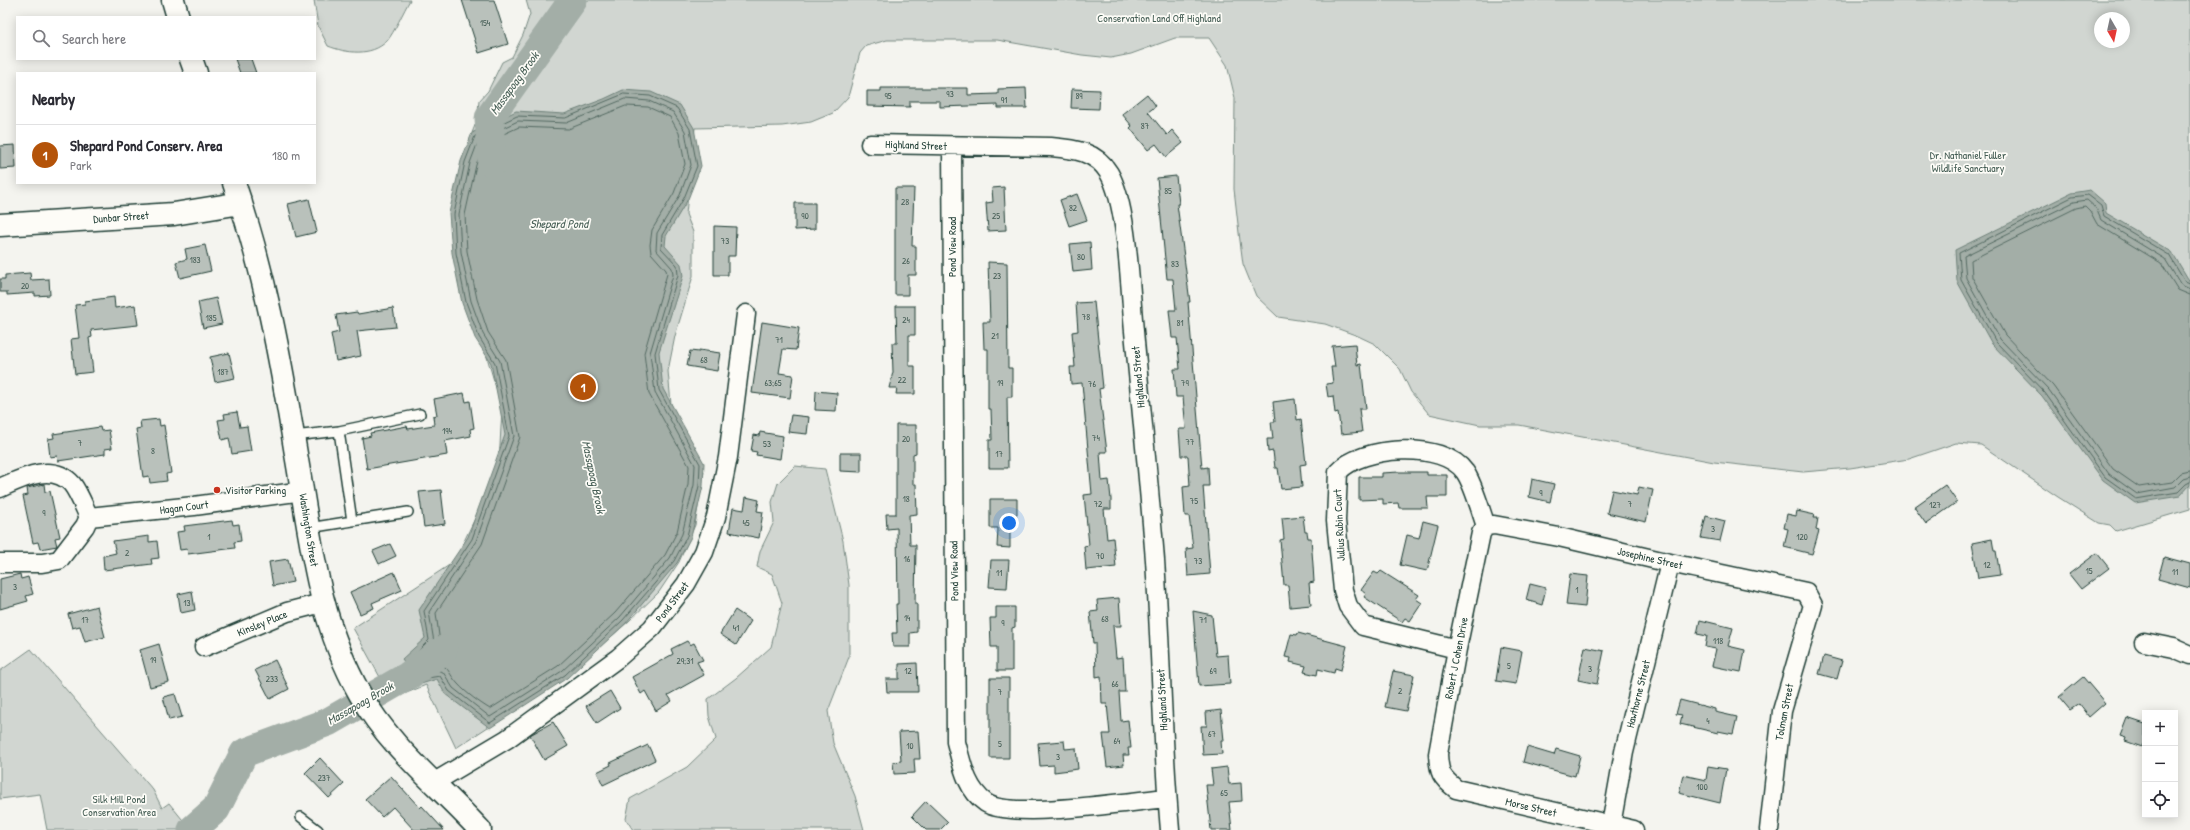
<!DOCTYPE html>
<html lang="en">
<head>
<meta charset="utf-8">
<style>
	:root { --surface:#fff; --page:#f2f2f3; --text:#2b2b33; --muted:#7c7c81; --line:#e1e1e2; --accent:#b45309 }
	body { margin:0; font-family:"Patrick Hand",sans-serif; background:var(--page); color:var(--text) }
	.controls { position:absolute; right:12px; bottom:12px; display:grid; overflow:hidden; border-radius:0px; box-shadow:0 2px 10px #0003 }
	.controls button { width:36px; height:36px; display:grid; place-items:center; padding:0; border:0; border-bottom:1px solid var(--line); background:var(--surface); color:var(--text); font:20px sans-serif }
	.compass { position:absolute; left:2094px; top:12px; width:36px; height:36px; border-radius:50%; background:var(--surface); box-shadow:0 2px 10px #0003; rotate:171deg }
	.you { position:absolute; left:1009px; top:523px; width:14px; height:14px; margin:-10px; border:3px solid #fff; border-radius:50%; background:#1a73e8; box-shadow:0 0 0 6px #1a73e833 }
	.badge { display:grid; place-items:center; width:26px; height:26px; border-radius:50%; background:var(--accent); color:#fff; font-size:13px; font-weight:700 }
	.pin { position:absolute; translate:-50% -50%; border:2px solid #fff; box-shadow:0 1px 4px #0006 }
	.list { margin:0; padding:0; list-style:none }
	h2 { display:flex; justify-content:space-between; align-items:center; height:52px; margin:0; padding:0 16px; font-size:17px }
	h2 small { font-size:13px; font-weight:400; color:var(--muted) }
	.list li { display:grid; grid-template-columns:26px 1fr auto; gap:12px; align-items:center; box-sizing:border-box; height:60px; padding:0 16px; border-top:1px solid var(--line) }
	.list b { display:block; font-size:15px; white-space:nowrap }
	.list p { margin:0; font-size:13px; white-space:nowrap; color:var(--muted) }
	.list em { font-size:13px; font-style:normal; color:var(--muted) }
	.icon { flex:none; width:22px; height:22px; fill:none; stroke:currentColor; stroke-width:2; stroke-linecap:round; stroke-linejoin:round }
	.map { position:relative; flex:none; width:2190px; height:830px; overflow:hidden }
	.search { position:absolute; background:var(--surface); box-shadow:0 2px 10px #0003; left:16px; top:16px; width:300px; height:44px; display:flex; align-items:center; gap:10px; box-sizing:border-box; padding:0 14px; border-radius:0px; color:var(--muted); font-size:15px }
	.panel { position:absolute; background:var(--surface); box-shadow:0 2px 10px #0003; left:16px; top:72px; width:300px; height:112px; border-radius:0px }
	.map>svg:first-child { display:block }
	.green { fill:#d1d6d1; stroke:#788a82; fill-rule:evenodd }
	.water { fill:#a3aea7; stroke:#6e8179 }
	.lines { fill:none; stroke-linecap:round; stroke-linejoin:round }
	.shore { stroke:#546a62; stroke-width:1 }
	.river { stroke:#a3aea7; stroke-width:29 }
	.building { fill:#b9c1bb; stroke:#1f3d34 }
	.lane-casing { stroke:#1f3d34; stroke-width:12 }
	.street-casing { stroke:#1f3d34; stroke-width:21 }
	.secondary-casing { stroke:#1f3d34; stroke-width:25 }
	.lane { stroke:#fdfcf7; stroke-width:9 }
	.street { stroke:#fdfcf7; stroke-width:18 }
	.secondary { stroke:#fdfcf7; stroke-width:22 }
	.poi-dot { fill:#c8321e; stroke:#fdfcf7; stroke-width:1.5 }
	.labels { text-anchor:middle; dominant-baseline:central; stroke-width:3.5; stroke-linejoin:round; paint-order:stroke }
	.number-label { font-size:9px; fill:#465e56 }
	.park-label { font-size:11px; fill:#435c53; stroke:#fdfcf7 }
	.street-label { font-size:11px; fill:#1f3d34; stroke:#fdfcf7 }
	.poi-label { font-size:11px; fill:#1f3d34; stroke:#fdfcf7; text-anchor:start }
	.water-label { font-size:12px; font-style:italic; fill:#475f56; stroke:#fdfcf7 }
</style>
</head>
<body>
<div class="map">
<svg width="2190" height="830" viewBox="0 0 2190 830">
	<rect width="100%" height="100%" fill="#f4f4ef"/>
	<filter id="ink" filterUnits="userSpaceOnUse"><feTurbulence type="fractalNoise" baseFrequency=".025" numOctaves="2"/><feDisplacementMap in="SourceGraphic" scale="8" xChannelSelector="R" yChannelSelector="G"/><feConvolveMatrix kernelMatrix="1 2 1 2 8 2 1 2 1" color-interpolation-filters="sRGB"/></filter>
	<g filter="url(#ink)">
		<path class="green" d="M314 0H410C404 10 394 33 387 41 371 57 346 53 328 46L318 26Z
			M526 0H2190V509L2116 531 2110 525 2099 523 2058 497 1981 445 1956 443 1909 459 1850 468 1803 472 1714 462 1519 425H1480L1429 414 1411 392 1400 369 1375 344 1358 336 1325 324 1278 317 1256 296 1243 264 1239 233 1234 189 1235 98 1227 65 1209 38H1175L1131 54 1111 58 1082 55 997 40H887L866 46 860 53 848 97 833 113 811 122 782 126 695 128 686 214 693 232V276L675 336 668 371 671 404 691 448 704 472 695 525 679 562 659 592 629 621 570 673 456 748 426 685 392 699 353 628 454 562 492 483 499 464 502 408 484 347 476 131 472 133 477 120 479 101 488 91 502 62 512 57 523 35 530 14ZM2100 18H2124V42H2100Z
			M795 466 825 469 843 541 849 585V657L828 711 833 743 855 796 864 830H633L626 819 630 799 687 767 716 739 709 716 708 699 736 678 771 647 782 603 772 574 757 567 760 551 774 522 772 502 778 483Z
			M31 649 153 790 162 808 169 803 191 830H47L40 794 0 799V671Z"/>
		<path class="water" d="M623 90 651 92 680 105 694 128 701 166 688 199 666 236 665 246 681 264 683 276 659 352 663 389 704 463 703 486 691 537 677 563 626 623 567 678 490 728 445 694 437 679 421 684 402 659 425 638 419 610 468 537 505 435 491 363 475 338 462 303 452 253 449 213 461 161 472 133 516 111 564 114 604 99Z
			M2090 190 2105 203 2106 213 2172 252 2190 282V485L2180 496 2135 503 2103 480 2042 396 1992 344 1957 281 1955 250 2071 193Z"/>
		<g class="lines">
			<path class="shore" d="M624 94 650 96 677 108 690 129 697 166 684 198 662 235 661 248 677 265 678 275 655 353 659 390 700 464 699 486 687 536 674 561 623 620 565 675 490 723 449 691 440 676 422 679 408 661 429 640 424 611 472 539 509 436 495 363 479 337 466 302 456 253 454 214 465 162 475 136 517 116 565 118Z
				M625 99 649 101 673 112 685 131 691 165 680 195 657 233 656 250 672 268 673 275 650 353 655 392 695 465 694 485 682 534 670 558 620 617 562 671 490 717 453 688 443 672 436 670 424 673 414 661 434 642 429 612 476 541 514 436 500 361 483 334 471 301 461 252 459 214 470 163 479 139 518 121 566 123Z
				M626 106 648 107 670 117 679 133 685 164 674 193 652 230 650 245 651 253 666 270 667 274 644 353 649 394 689 466 688 484 677 532 665 555 615 613 558 666 490 709C480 703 466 693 458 684 445 670 450 661 426 667L422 662 440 643 436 613 482 544 520 437 506 360 488 332 477 299 467 251 465 215 476 165 484 143 519 127 568 129Z
				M2190 284 2185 282 2169 255 2104 216 2101 205 2088 195 2072 197 1959 253 1961 280 1996 342 2045 393 2105 477 2136 499 2178 492 2186 484 2190 482
				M2190 289 2181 285 2165 259 2101 220 2096 208 2087 200 2074 202 1964 256 1966 278 2000 339 2049 390 2109 474 2137 494 2175 487 2183 479 2190 477
				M2190 295 2178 290 2161 263 2097 224 2090 211 2085 206 2076 208 1971 260 1972 277 2005 335 2053 386 2113 469 2139 487 2172 482 2181 473 2190 471"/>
			<path class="river" d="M492 163 489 118 573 0
				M192 830 216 809 244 753 328 722 408 676 443 650"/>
		</g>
		<path class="building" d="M462 0H494L508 44 479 53Z
			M235 59H251L256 73H240Z
			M881 88H968V95L998 94V89L1026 88 1027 108H998V105L940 107V101H910V107L867 106V91H881Z
			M1072 89 1100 90 1099 109 1071 108Z
			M1147 94 1156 106 1148 112 1167 135 1172 130 1183 143 1166 157 1156 144 1148 150 1130 128 1132 126 1122 114Z
			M15 145 16 168 0 169V146Z
			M1176 176 1179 204H1177L1190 302H1188L1202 468 1208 467 1209 486H1203L1210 574 1188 576 1186 549 1193 548 1189 516H1185L1183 487 1190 486 1188 456H1181L1179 429H1186L1183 397H1176L1174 369H1180L1177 338H1172L1169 310H1176L1173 279H1167L1157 178Z
			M1004 187 1006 230 988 231 986 203 993 202 992 188Z
			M895 188H914L912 246H916V275H908V295H895Z
			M1077 194 1087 220 1069 226 1060 200Z
			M309 199 317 232 296 237 288 204Z
			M795 203H815V229L795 230Z
			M714 226 736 227 735 256H728V275H714Z
			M1090 242 1092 270 1073 272 1070 244Z
			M205 245 211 271 180 278 176 262 187 259 185 249Z
			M988 262 1007 263 1008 368H1012V397H1007L1008 468H989V440H992L991 409H988V349H984L983 322H990Z
			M30 273 31 280 49 279 50 295 35 296V293L7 295V292H0V279H5V275Z
			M114 297 115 308 135 305 138 325 91 330 92 337 89 338 93 372 75 374 71 339 79 338 75 305 85 304V301Z
			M216 298 222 324 203 328 198 302Z
			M1094 302 1103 388 1099 389 1107 452H1100L1102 481 1109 480 1111 499V509H1104L1107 539 1113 538 1116 567 1086 570 1084 546 1089 545 1084 495 1092 494 1082 383 1071 384 1070 367H1075L1072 332 1078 331 1076 303Z
			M896 306H915V335H909V366H915V394H896L897 388H889L893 372 892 343H897Z
			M393 308 396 327 357 331 361 356 336 361 331 334 339 332 336 315 357 312 358 314Z
			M762 322 799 328 796 350 783 349 779 373 793 375 790 398 752 393Z
			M1355 344 1357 365 1361 364 1366 409H1359L1362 432 1341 434 1338 412 1335 413 1333 396 1328 397 1326 384 1333 383 1331 367H1335L1332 346Z
			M699 350 720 353 717 371 687 366 690 351 699 352Z
			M229 353 235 378 215 382 210 357Z
			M816 391 837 393 836 411 815 410Z
			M464 393 466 402 470 401 474 428 470 429 471 436 445 441 447 455 367 469 362 438 371 436 370 433 407 426 408 429 434 425 433 416 437 415 434 399Z
			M1295 399 1297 420 1301 419 1306 464 1300 465 1302 487 1281 489 1278 468H1275L1273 451 1268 452 1267 439H1273L1271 422H1275L1273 402Z
			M237 412 240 427 247 426 251 451 232 454 229 438 222 440 218 420 225 419 224 414Z
			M791 415 809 417 807 434 788 432Z
			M159 419 160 426 164 425 171 473 166 474 167 481 150 483 149 476 143 477 136 429 141 428 140 421Z
			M896 425H916V453L913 454V484H916L917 514 909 515 910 545H916L915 604H917V632L910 633V647H893L892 633H897L896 604H898L897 528 887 529 886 514H896Z
			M100 427 101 431 109 430 112 448 105 449V454L58 461 57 456 50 457 48 439 54 438 53 434Z
			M760 432 783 436 780 459 756 455 757 452 751 451 754 435 759 436Z
			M840 453H861V472L840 471Z
			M1399 472H1427V475H1447V497H1427L1428 508H1399L1398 503 1383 504V499L1359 500V477H1382V473Z
			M1532 479 1554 484 1550 502 1529 497Z
			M44 484 45 492 50 491 60 537 55 538 57 546 40 549 38 542 33 543 23 496 28 495 27 488Z
			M1945 485 1957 502 1926 524 1914 507Z
			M1639 487 1653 490 1646 522 1607 513 1612 490 1637 495Z
			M441 490 445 524 424 527 419 492Z
			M746 497 759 500 757 511 763 512 759 538 729 532 733 508 744 510Z
			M990 499H1017V515H1010V548L997 547 998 528H990Z
			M1797 511 1815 515 1814 518H1818L1816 530 1819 531 1812 554 1784 547 1788 529 1784 528 1787 514 1796 516Z
			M1303 516 1305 532H1307L1308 538H1311L1313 565 1314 582 1309 583 1311 605 1290 607 1288 585H1284L1280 540 1284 539 1282 518Z
			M1706 516 1725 521 1720 541 1701 538Z
			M232 520 233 525 239 524 241 541 234 542 235 548 188 554 187 549 180 550 177 532 185 531 184 526Z
			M1423 521 1438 525 1427 571 1400 565 1407 535 1419 538Z
			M149 536V542L157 541 159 558 151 559 152 564 104 570 103 556 116 553 113 541Z
			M1992 539 1994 551H1996L2000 575 1978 578 1972 543Z
			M390 544 396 556 379 564 373 551Z
			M2097 553 2109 568 2081 589 2069 574Z
			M2164 557 2190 564V588L2158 579Z
			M288 559 293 582 273 586 269 562Z
			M991 560H1009L1007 588 989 587Z
			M1381 571 1419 595 1416 599 1422 603 1410 621 1405 618 1402 622 1364 597 1366 594 1361 590 1374 572 1378 574Z
			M394 572 402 590 372 603 374 608 360 614 350 592Z
			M20 574 21 579 28 577 33 594 26 596 28 601 0 609V579Z
			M1570 574 1588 576 1585 607 1566 605Z
			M1530 584 1546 588 1542 605 1526 600Z
			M192 591 195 610 181 613 178 594Z
			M1119 598 1121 626H1113L1116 658 1123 657 1125 692H1119L1121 721 1128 720 1131 748H1128L1129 755H1123L1124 765 1107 767 1103 734H1110L1107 704H1102L1101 676 1096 677 1095 643H1093L1090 612 1098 611 1097 600Z
			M97 606 105 637 85 642 80 626 72 628 68 614Z
			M996 607H1015V627L1012 628V671H997V647H991L990 618H996Z
			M735 610 751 621 736 645 720 634Z
			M1193 611 1212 615 1216 656 1228 655 1230 684 1199 686Z
			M1700 620 1733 628 1728 646 1745 650 1741 672 1712 666 1716 649 1705 647 1707 636 1697 634Z
			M1298 633 1347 646 1341 670 1335 668 1334 673 1318 669 1317 675 1304 672 1306 666 1290 662 1291 658 1285 657 1291 634 1297 635Z
			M687 641 690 645 694 643 703 660 697 662 704 675 668 695 672 701 656 711 645 691 641 694 632 677 673 654 671 649Z
			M159 644 169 682 150 687 140 650Z
			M1501 647 1522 651 1516 684 1496 681Z
			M1585 647 1604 651 1597 684 1578 680Z
			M1824 656 1842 661 1837 679 1819 674Z
			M275 660 289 689 270 699 255 670Z
			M917 663 918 692H887L886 679H899V664Z
			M1393 671 1414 675 1406 711 1385 707Z
			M2083 677 2105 703 2089 717 2079 704 2070 710 2059 697Z
			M990 678H1009V758H990Z
			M610 691 620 708 597 723 586 706Z
			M175 694 182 717 169 720 163 697Z
			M1680 700 1715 709V712L1737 717 1733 734 1718 731V733L1680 724 1682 715 1676 714Z
			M1221 710 1224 741H1221L1222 754 1203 755 1201 726H1207L1206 712Z
			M2127 718 2145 724V744H2143L2142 747 2125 741 2126 738 2120 736Z
			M553 722 568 746 544 760 530 735Z
			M918 731 920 759H914L915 773 894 774 893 762 901 761 899 732Z
			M1064 741 1065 749 1076 748 1078 769 1054 772V765L1040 766 1038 743Z
			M648 745 655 760 603 785 597 772 611 765 610 763Z
			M1527 747 1554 755 1556 749 1580 756 1575 776 1523 762Z
			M320 758 344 784 329 798 305 773Z
			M1708 766 1726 769 1720 803 1679 793 1683 775 1706 780Z
			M1227 767 1229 784 1241 783 1242 801 1229 802 1232 830H1211L1206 785H1213L1211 769Z
			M391 776 420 808 422 806 444 830H414L393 807 382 817 365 799Z
			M926 801 948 822 940 830H926L912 816Z"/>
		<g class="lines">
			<defs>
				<path id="lane" d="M339 431 420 414
					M293 436 339 431 352 521
					M309 528 408 512
					M301 817 318 830"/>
				<path id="street" d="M870 144 1051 147C1074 149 1096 151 1109 173 1128 206 1130 290 1134 331 1141 407 1149 483 1155 560 1161 650 1162 740 1170 830
					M952 147 956 742C962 764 966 789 986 803 1011 820 1133 801 1167 798
					M0 488C22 478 52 462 72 484 79 493 84 507 89 517
					M89 517 194 506 303 491
					M1486 526 1494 525 1559 537 1670 563 1806 592 1813 605 1782 711 1769 830
					M1486 526 1481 533 1457 649 1438 754C1439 773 1441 777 1456 789L1634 830
					M0 563H42L59 560 85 526 89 517
					M2144 642 2174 648 2190 655
					M204 647 287 612 322 603
					M1457 649 1363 626 1348 606 1343 590 1336 521 1338 472C1361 446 1443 440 1465 472 1473 483 1481 512 1486 526
					M433 783 507 739 618 658 652 628 686 584 704 552 716 517 728 457 746 314
					M1611 825 1624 752 1670 563"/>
				<path id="secondary" d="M173 0 178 17
					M191 59 196 73
					M234 183C265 271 281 362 296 454 311 539 317 618 360 694 390 748 439 785 480 830
					M0 225 174 214 241 203"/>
			</defs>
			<use href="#lane" class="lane-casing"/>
			<use href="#street" class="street-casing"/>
			<use href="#secondary" class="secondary-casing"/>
			<use href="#lane" class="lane"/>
			<use href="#street" class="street"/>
			<use href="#secondary" class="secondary"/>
		</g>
	</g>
	<circle class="poi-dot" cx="217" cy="490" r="4"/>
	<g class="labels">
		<g class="number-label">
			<text x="485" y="23">154</text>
			<text x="950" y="94">93</text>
			<text x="888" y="96">95</text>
			<text x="1079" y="96">89</text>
			<text x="1004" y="100">91</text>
			<text x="1145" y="126">87</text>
			<text x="1168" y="191">85</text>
			<text x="905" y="202">28</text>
			<text x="1073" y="208">82</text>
			<text x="805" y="216">90</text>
			<text x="996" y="216">25</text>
			<text x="725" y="241">73</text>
			<text x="1081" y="257">80</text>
			<text x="195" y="260">183</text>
			<text x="906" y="261">26</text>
			<text x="1175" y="264">83</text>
			<text x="997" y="276">23</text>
			<text x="25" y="286">20</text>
			<text x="1086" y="317">78</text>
			<text x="211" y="318">185</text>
			<text x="906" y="320">24</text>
			<text x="1180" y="323">81</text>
			<text x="995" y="336">21</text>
			<text x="779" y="340">71</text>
			<text x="704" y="360">68</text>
			<text x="223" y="372">187</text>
			<text x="902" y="380">22</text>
			<text x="773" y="383">63;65</text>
			<text x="1000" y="383">19</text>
			<text x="1185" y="383">79</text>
			<text x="1092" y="384">76</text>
			<text x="447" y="431">194</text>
			<text x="1096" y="438">74</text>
			<text x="906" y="439">20</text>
			<text x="1190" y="442">77</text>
			<text x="80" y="443">7</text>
			<text x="767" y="444">53</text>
			<text x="153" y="451">8</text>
			<text x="999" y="454">17</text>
			<text x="1541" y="493">9</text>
			<text x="906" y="499">18</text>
			<text x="1194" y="501">75</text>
			<text x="1098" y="504">72</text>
			<text x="1630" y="504">7</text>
			<text x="1935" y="505">127</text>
			<text x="44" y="513">9</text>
			<text x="746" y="523">45</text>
			<text x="1713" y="529">3</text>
			<text x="209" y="537">1</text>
			<text x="1802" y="537">120</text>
			<text x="127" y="553">2</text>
			<text x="1100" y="556">70</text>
			<text x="907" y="559">16</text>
			<text x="1198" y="561">73</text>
			<text x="1987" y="565">12</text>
			<text x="2089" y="571">15</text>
			<text x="2175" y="572">11</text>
			<text x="999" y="573">11</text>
			<text x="15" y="587">3</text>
			<text x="1577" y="590">1</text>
			<text x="187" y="603">13</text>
			<text x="907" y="618">14</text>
			<text x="1105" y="619">68</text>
			<text x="85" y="620">17</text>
			<text x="1203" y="620">71</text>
			<text x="1003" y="623">9</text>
			<text x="736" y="628">41</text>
			<text x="1718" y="641">118</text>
			<text x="153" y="660">19</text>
			<text x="685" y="661">29;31</text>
			<text x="1509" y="666">5</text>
			<text x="1590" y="669">3</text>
			<text x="908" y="671">12</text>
			<text x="1213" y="671">69</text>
			<text x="272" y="679">233</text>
			<text x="1115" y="684">66</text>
			<text x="1400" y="691">2</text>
			<text x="1000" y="692">7</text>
			<text x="1708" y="721">4</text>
			<text x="1212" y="734">67</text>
			<text x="1117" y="741">64</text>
			<text x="1000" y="744">5</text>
			<text x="910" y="746">10</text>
			<text x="1058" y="757">3</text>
			<text x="324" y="778">237</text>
			<text x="1702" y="787">100</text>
			<text x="1224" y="793">65</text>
		</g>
		<g class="park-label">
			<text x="1159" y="18">Conservation Land Off Highland</text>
			<text x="1968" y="155">Dr. Nathaniel Fuller<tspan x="1968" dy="13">Wildlife Sanctuary</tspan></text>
			<text x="119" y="799">Silk Mill Pond<tspan x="119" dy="13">Conservation Area</tspan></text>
		</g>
		<g class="street-label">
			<text transform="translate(916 145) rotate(2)">Highland Street</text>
			<text transform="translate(121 217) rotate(-4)">Dunbar Street</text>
			<text transform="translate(952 247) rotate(-90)">Pond View Road</text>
			<text transform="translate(1138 377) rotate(-95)">Highland Street</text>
			<text transform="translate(184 507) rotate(-7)">Hagan Court</text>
			<text transform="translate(1339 525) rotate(-93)">Julius Rubin Court</text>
			<text transform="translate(309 530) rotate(81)">Washington Street</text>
			<text transform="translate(1650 558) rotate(13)">Josephine Street</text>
			<text transform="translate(954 571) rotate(-91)">Pond View Road</text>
			<text transform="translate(672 602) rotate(-53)">Pond Street</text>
			<text transform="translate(262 623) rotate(-22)">Kinsley Place</text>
			<text transform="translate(1456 658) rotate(-79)">Robert J Cohen Drive</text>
			<text transform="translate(1638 694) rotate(-76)">Hawthorne Street</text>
			<text transform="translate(1162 700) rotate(-93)">Highland Street</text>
			<text transform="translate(1784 712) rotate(-79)">Tolman Street</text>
			<text transform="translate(1531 807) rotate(13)">Morse Street</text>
		</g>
		<g class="poi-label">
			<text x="225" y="490">Visitor Parking</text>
		</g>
		<g class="water-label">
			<text transform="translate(514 83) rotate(-54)">Massapoag Brook</text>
			<text x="559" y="223">Shepard Pond</text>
			<text transform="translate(594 477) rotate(78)">Massapoag Brook</text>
			<text transform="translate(360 703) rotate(-30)">Massapoag Brook</text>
		</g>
	</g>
</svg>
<div class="controls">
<button>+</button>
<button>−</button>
<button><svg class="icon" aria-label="locate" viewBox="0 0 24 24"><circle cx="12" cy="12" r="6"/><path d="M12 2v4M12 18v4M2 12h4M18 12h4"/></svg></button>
</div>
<svg class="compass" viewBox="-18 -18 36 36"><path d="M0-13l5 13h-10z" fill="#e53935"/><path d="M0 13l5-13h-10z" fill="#7c7c81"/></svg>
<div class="you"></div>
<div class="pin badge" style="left:583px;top:387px">1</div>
<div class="search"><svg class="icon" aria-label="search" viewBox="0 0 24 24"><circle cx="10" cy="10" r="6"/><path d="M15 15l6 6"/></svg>Search here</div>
<section class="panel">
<h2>Nearby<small></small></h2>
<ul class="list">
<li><span class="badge">1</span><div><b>Shepard Pond Conserv. Area</b><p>Park</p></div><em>180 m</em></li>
</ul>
</section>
</div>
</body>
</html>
